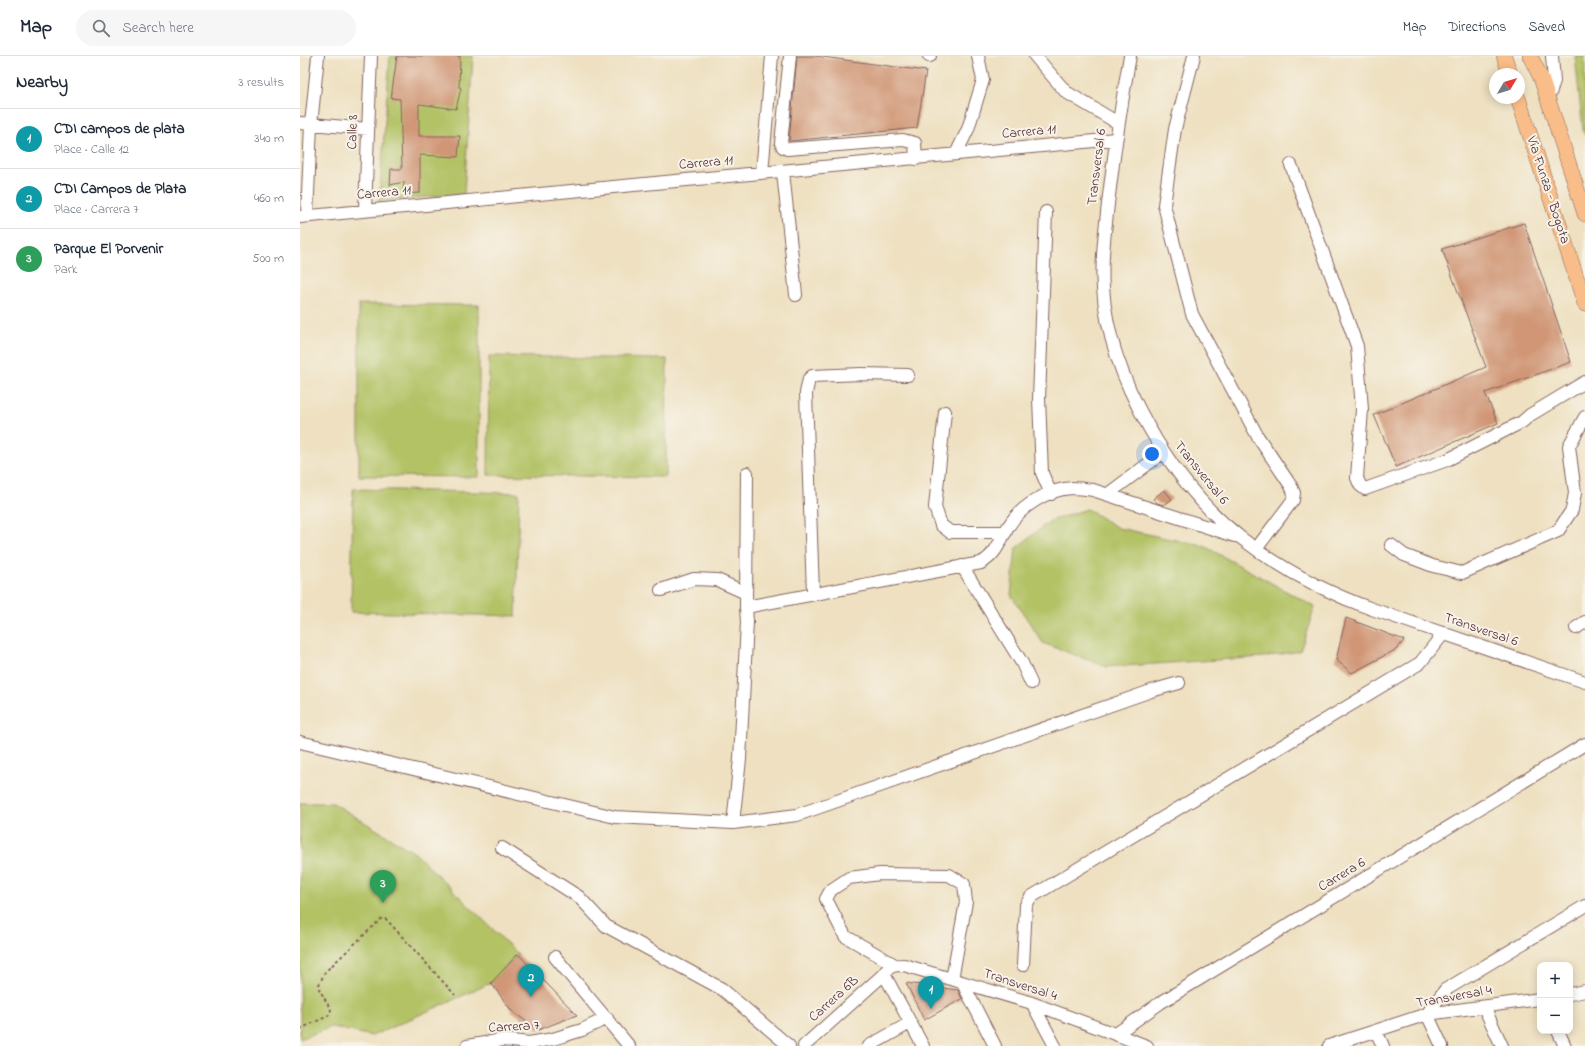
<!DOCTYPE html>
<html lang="en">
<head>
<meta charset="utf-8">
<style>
	:root { --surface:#fff; --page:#f6f6f7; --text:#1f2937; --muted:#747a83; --line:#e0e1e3; --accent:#111827 }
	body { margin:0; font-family:"Indie Flower",sans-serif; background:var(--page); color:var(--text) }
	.controls { position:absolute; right:12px; bottom:12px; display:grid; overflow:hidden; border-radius:8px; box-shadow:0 2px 10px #0003 }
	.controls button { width:36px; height:36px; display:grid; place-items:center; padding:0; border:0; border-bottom:1px solid var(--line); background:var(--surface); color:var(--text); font:20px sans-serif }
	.compass { position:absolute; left:1189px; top:12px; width:36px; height:36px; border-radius:50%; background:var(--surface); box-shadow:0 2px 10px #0003; rotate:52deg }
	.you { position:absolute; left:852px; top:398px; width:14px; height:14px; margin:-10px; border:3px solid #fff; border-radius:50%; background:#1a73e8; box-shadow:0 0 0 6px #1a73e833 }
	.badge { display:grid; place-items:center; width:26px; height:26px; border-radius:50%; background:var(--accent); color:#fff; font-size:13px; font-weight:700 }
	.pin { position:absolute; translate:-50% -33px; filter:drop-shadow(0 1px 2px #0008) }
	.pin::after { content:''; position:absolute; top:21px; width:14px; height:12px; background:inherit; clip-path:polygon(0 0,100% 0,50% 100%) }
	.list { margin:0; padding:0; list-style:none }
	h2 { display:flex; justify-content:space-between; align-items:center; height:52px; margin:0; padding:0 16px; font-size:17px }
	h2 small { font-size:13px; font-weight:400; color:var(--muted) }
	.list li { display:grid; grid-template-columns:26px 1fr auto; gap:12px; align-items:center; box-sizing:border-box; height:60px; padding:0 16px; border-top:1px solid var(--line) }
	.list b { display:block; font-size:15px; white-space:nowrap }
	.list p { margin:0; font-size:13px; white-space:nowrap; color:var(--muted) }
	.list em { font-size:13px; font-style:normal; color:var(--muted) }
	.icon { flex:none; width:22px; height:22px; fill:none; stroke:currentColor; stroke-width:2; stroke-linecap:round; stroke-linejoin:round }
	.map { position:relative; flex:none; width:1285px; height:990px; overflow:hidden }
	header { display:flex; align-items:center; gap:24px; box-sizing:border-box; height:56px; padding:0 20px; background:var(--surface); border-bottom:1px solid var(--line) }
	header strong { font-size:19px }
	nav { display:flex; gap:22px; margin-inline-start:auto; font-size:14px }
	.search { width:280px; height:36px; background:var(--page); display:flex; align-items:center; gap:10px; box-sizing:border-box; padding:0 14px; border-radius:22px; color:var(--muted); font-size:15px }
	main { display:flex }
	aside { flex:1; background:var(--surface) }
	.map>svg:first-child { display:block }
	.green { fill:#b2c265; stroke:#7e7048 }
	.building { fill:#d09676 }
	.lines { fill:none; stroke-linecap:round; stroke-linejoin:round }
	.minor-casing { stroke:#83635f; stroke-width:14 }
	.major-casing { stroke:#83635f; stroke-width:16 }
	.path { stroke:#83635f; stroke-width:2; stroke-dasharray:3 3; stroke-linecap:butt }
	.minor { stroke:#fff; stroke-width:12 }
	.major { stroke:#f8bd88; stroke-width:15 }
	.labels { text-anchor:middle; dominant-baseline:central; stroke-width:4; stroke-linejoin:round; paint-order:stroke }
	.street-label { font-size:14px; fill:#4a1f2b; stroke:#f7f3e8 }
</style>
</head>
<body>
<header>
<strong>Map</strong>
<div class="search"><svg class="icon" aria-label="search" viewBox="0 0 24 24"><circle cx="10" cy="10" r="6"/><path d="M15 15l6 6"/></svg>Search here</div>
<nav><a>Map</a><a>Directions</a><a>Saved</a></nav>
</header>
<main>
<aside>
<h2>Nearby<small>3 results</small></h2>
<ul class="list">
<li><span class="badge" style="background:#0f9aa8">1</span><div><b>CDI campos de plata</b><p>Place · Calle 12</p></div><em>340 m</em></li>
<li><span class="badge" style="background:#0f9aa8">2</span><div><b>CDI Campos de Plata</b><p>Place · Carrera 7</p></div><em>460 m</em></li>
<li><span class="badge" style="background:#2e9e5b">3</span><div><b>Parque El Porvenir</b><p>Park</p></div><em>500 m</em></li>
</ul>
</aside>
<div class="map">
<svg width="1285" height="990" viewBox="0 0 1285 990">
	<rect width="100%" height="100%" fill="#f7f3e8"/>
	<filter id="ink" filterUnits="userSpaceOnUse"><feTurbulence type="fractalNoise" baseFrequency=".025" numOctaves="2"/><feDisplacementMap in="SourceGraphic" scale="8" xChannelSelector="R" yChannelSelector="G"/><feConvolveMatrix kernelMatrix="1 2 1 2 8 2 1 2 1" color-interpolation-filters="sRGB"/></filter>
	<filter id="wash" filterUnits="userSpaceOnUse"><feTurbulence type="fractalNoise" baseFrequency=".012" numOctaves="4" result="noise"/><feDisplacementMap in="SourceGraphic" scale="16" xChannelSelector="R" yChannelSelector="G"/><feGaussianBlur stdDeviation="0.9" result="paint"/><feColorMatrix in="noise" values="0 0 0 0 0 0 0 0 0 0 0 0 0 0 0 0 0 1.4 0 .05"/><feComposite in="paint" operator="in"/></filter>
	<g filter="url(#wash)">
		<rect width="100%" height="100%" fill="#eee0c0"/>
		<path class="green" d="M90 0H173L164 138 79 145Z
			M1275 0H1285V79L1283 75Z
			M59 248 179 249V421L59 420Z
			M189 300 367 303 366 421 188 419Z
			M53 433 219 437 216 560 51 556Z
			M787 453 818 472 904 490 1015 551 1000 595 964 601 807 611 743 587 711 539 716 492 750 465Z
			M0 747H33L115 797 218 898 191 927 72 980 31 971 0 983Z"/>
		<g id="blocks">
			<path class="building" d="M97 0H160L159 31 161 32 156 53 119 48V80H160L158 101 120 99V137L103 138 104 126 90 129 91 113H102L100 43 91 42Z
				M497 0H515L626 15 617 72 489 85Z
				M1224 167 1271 306 1185 337 1198 367 1096 411 1074 359 1186 311 1142 193Z
				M864 434 872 443 864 449 857 447 853 443Z
				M1046 562 1104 584 1097 593 1052 617 1036 604Z
				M218 898 277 959 238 974 212 955 191 927Z
				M606 927 658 934 662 943 624 964Z"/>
		</g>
	</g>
	<g filter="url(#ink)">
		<use href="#blocks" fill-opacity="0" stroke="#83635f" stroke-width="1"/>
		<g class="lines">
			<defs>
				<path id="minor" d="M490 0 481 87 483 91 487 93 603 84 615 87 616 103
					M629 0H630
					M735 0 766 36 818 67
					M830 0C821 49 814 98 808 148 805 176 801 204 803 232 809 321 871 427 941 482 980 512 1025 536 1072 553L1285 626
					M894 0 875 73 864 149 892 258 958 381 991 430 994 437 993 444 956 493
					M1248 43 1254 25 1252 0
					M0 67 68 73
					M656 98 668 73 683 24 678 0
					M991 109 1057 290 1062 353 1057 422 1060 429 1065 433 1147 404 1222 366 1230 359 1285 326
					M483 116 496 239
					M462 117 472 0
					M65 154 71 0
					M746 156 739 343 742 417 751 438
					M7 160 11 69 18 0
					M0 161 815 83
					M645 356 635 451 641 469 650 476H706
					M808 438 864 396
					M1091 489 1104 499 1133 510 1162 517 1258 475 1272 454 1275 437 1269 390 1285 361
					M662 510 722 607 731 627
					M361 534 394 523 417 524 446 537
					M513 537 506 337 509 323 512 320 561 318 608 319
					M446 551 447 417
					M1276 572 1285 566
					M0 686 315 761 433 767 497 759 851 635 879 627
					M433 767 440 703 447 566 446 551 681 507C696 499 700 485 708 471 720 451 748 433 772 432 779 432 786 433 793 434L935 480
					M202 792 279 841 306 870 422 933 489 990
					M255 901 329 990
					M595 909 545 880 526 843 531 834 549 822 580 818 649 819 664 828 666 846 652 923
					M723 909 726 849 731 841 1120 607 1144 577
					M584 918 623 990
					M662 926 695 990
					M1270 938 1285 935
					M732 947 755 990
					M1184 951 1202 990
					M1127 958 1145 934 1285 850
					M1127 958 1142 990
					M1076 975 1083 990
					M1258 975 1265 990
					M816 978 860 947 1285 688
					M167 990 203 984 229 987 253 983 282 974 307 962
					M504 990 584 918C589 909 595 909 604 909L732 947 847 990
					M569 990 610 967
					M1029 990 1127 958 1240 943"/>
				<path id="major" d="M1204 0 1210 18
					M1230 0 1241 22 1285 158
					M1218 42 1285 248"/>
			</defs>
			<use href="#minor" class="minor-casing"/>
			<use href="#major" class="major-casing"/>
			<path class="path" d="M0 973 28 960 31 954 18 931 25 916 82 862 86 863 155 939"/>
			<use href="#minor" class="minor"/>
			<use href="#major" class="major"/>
		</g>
	</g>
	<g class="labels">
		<g class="street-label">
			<text transform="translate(53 76) rotate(-88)">Calle 8</text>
			<text transform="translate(729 76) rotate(-5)">Carrera 11</text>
			<text transform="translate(406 107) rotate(-5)">Carrera 11</text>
			<text transform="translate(797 111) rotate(-83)">Transversal 6</text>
			<text transform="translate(1248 134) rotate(72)">Vía Funza - Bogota</text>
			<text transform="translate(84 137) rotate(-5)">Carrera 11</text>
			<text transform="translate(901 417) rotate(51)">Transversal 6</text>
			<text transform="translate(1181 574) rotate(19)">Transversal 6</text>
			<text transform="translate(1042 819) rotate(-31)">Carrera 6</text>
			<text transform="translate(720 929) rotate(18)">Transversal 4</text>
			<text transform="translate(1154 941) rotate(-10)">Transversal 4</text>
			<text transform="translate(534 943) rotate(-42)">Carrera 6B</text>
			<text transform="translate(214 971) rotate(-3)">Carrera 7</text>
		</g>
	</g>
</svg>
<div class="controls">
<button>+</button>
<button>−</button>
</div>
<svg class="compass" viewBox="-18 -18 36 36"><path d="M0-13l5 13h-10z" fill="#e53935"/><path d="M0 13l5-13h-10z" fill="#747a83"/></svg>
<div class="you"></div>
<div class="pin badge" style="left:631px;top:953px;background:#0f9aa8">1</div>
<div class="pin badge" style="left:231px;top:941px;background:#0f9aa8">2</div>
<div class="pin badge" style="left:83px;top:847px;background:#2e9e5b">3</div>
</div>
</main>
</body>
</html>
